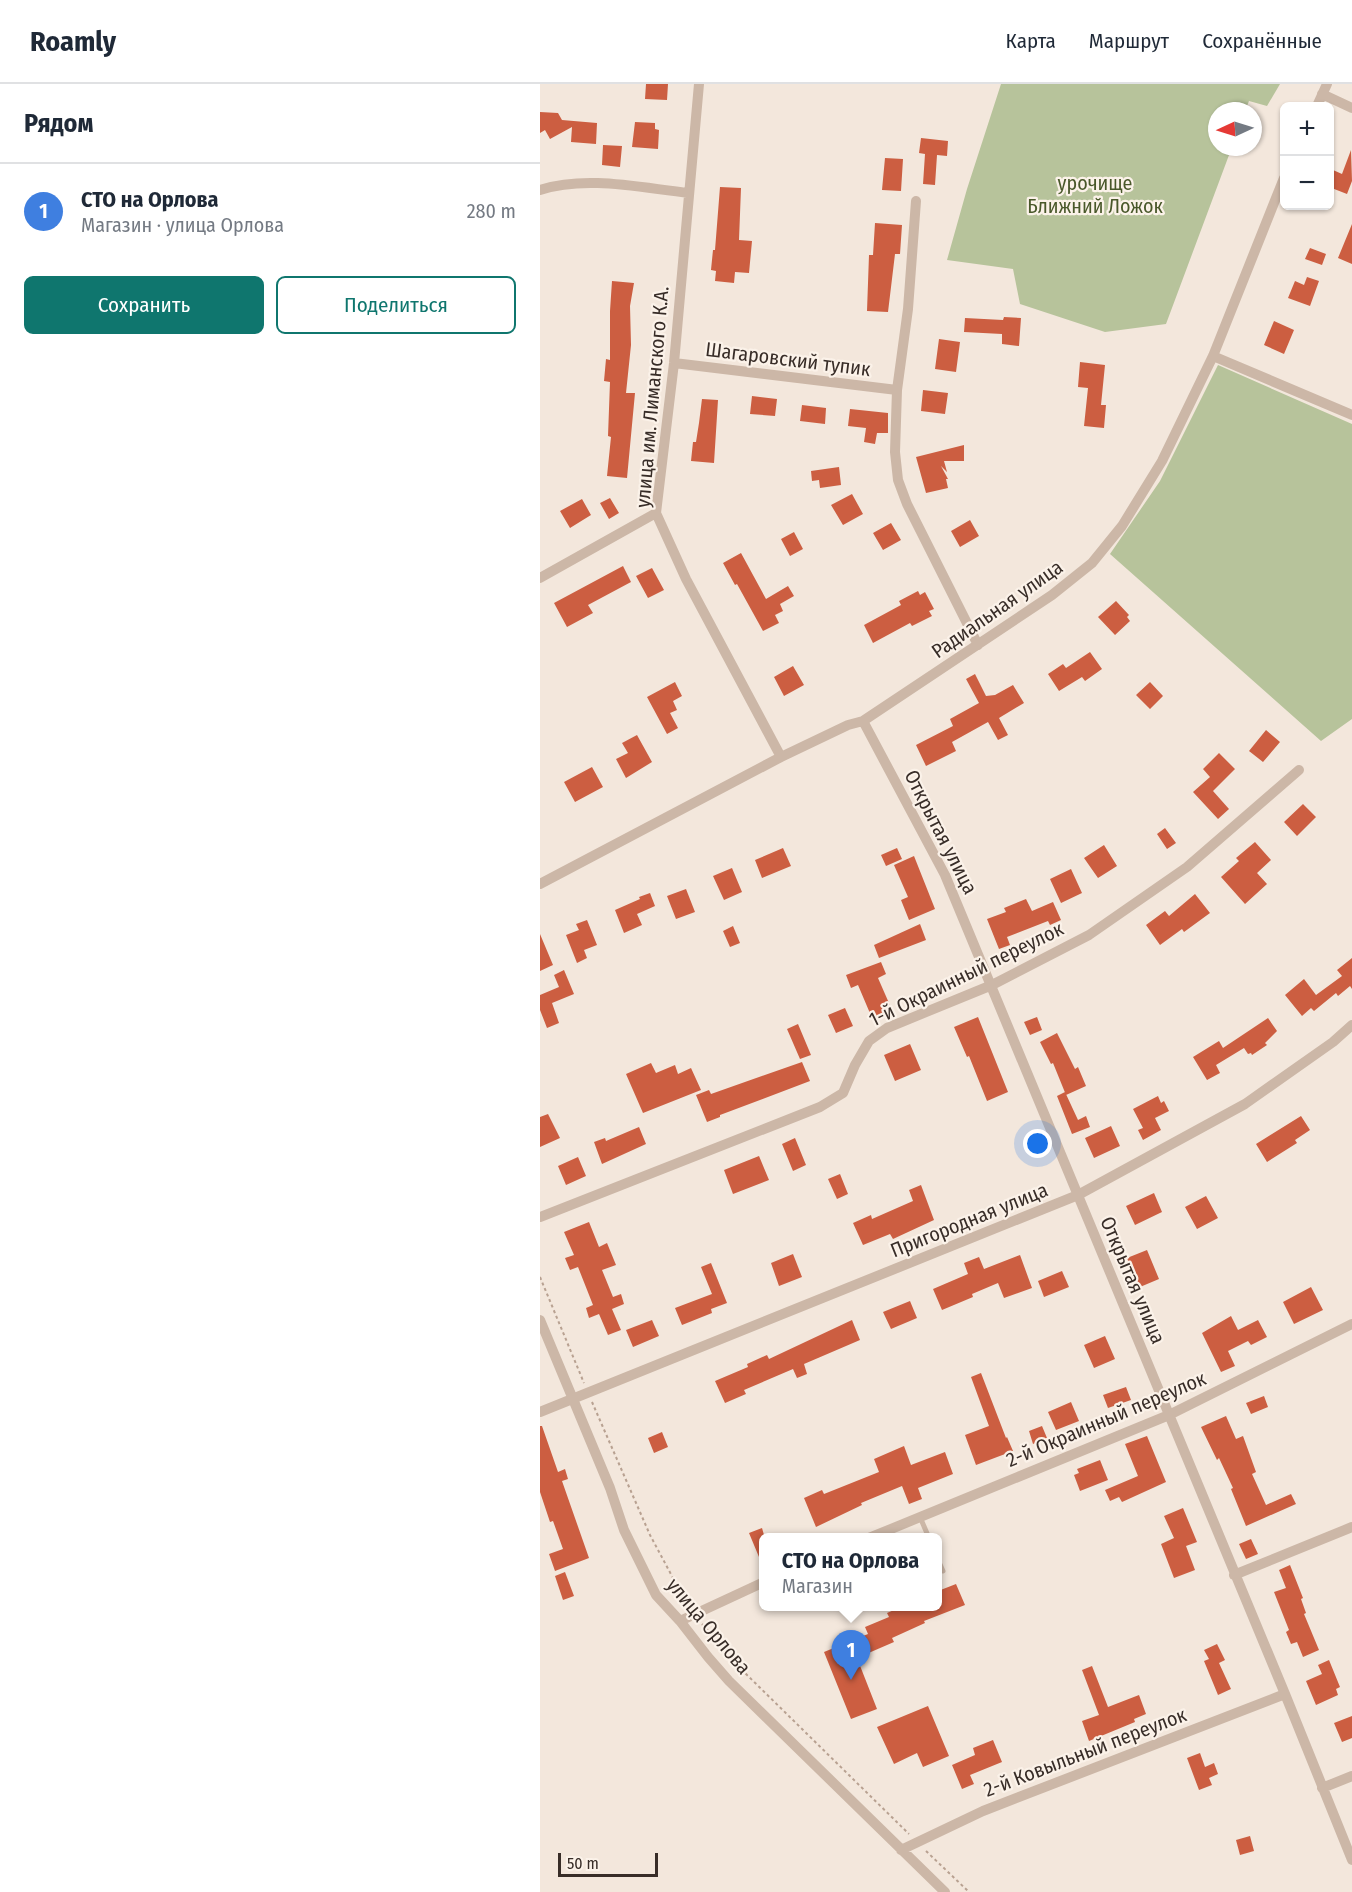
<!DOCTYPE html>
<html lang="ru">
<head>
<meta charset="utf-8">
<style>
	:root { --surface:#fff; --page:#f6f6f7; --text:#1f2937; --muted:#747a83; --line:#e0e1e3; --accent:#0f766e }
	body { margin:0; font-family:"Fira Sans Condensed",sans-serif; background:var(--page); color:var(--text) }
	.controls { position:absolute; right:18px; top:18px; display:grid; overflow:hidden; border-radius:9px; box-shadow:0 2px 4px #0004 }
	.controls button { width:54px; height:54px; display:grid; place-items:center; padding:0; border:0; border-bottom:2px solid var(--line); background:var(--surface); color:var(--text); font:30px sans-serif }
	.compass { position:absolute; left:668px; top:18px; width:54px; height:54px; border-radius:50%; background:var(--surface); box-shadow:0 2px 4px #0004; rotate:266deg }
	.scale { position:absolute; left:18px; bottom:15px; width:100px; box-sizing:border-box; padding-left:6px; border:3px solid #382d28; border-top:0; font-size:16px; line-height:21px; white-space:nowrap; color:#382d28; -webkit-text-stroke:4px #fbf2e9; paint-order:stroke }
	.you { position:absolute; left:498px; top:1060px; width:21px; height:21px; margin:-15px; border:4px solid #fff; border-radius:50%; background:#1a73e8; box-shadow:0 0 0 9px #1a73e833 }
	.badge { display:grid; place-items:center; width:39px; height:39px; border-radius:50%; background:var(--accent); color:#fff; font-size:20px; font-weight:700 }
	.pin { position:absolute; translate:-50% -50px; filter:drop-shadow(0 2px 3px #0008) }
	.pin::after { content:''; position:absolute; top:32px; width:21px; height:18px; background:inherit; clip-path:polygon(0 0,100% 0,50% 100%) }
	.popup { position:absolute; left:219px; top:1449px; width:183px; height:78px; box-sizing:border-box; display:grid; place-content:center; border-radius:9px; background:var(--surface); filter:drop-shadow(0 2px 4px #0005); font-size:20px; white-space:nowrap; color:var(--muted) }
	.popup b { font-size:22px; color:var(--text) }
	.popup::after { content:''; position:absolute; left:50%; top:100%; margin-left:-12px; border:12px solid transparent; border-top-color:var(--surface) }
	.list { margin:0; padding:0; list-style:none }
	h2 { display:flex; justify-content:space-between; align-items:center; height:78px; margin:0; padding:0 24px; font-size:26px }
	h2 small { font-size:20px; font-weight:400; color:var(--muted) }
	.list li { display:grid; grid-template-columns:39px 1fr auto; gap:18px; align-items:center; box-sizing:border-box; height:96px; padding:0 24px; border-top:2px solid var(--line) }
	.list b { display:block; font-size:22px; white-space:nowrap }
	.list p { margin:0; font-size:20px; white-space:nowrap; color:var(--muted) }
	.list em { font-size:20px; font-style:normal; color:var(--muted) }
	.actions { display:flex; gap:12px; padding:18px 24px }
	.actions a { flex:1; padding:14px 0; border:2px solid var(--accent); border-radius:9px; text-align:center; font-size:21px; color:var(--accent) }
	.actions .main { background:var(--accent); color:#fff }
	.map { position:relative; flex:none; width:812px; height:1808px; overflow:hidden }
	header { display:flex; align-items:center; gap:36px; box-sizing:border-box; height:84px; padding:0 30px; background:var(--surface); border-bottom:2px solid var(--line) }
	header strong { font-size:28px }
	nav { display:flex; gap:33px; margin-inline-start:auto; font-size:21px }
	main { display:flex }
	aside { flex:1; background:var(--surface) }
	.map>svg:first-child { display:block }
	.green { fill:#b7c39b }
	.building { fill:#cc5e41 }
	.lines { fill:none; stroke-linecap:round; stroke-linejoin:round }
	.path { stroke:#b8a191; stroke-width:2; stroke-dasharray:3 3; stroke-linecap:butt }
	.service { stroke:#ccb7a7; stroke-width:5 }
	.minor { stroke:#ccb7a7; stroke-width:10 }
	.labels { text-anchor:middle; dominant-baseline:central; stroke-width:4.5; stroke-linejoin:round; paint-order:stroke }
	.park-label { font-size:20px; fill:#49582a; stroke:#fbf2e9 }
	.street-label { font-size:20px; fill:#382d28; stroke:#fbf2e9 }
</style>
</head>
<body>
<header>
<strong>Roamly</strong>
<nav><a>Карта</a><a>Маршрут</a><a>Сохранённые</a></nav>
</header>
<main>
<aside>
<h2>Рядом<small></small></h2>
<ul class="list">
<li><span class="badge" style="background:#3f7fe0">1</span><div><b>СТО на Орлова</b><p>Магазин · улица Орлова</p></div><em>280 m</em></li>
</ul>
<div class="actions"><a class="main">Сохранить</a><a>Поделиться</a></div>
</aside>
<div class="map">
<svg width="812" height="1808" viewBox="0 0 812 1808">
	<rect width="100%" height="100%" fill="#f3e7dc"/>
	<path class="green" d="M461 0H740L727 22 709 17 705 27H677V63H692L626 240 565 248 480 220 473 185 407 176 427 105Z
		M678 281 812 340V635L781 657 570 470 620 397Z"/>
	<path class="building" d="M106 0H128L127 16 105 15Z
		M0 28 18 29 22 36 57 39 56 60 31 58 32 43 10 55 5 46 0 49Z
		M95 38 115 39V45L119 46 118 65 92 63Z
		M381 54 408 57 407 72 397 71 395 101 383 100 385 70 379 69Z
		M63 61 82 62 80 83 62 81Z
		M811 66 812 97 807 110 789 103V94L793 86 802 90Z
		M345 74 363 75 361 107 342 106Z
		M180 103 201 104 199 156 212 157 209 189 195 188 194 199 175 197 176 187 171 186 173 166H175Z
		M335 139 362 141 360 170H355L348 228 327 227 329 171H333Z
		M812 140V180L798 174Z
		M770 164 786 170 782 181 765 175Z
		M767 193 779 197 770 222 748 214 755 197 764 201Z
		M72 197 94 199 90 222 91 261 86 309H95L87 394 67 392 71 353 68 352 70 298 64 297 66 275 70 276V227Z
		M464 233 481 234 479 262 462 260V250L424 248 425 234 463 236Z
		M734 237 754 246 744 270 724 261Z
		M399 255 420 258 416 288 395 285Z
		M540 278 565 281 561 321H566L564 344 544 342 548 304 538 303Z
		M383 306 408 309 405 330 381 327Z
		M212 312 237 315 235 332 210 330Z
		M162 315 178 316 174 379 151 377 153 358H156L159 339Z
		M262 321 286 324 285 340 260 337Z
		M310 325 348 329V349H337L335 360 324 358 326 344 308 342Z
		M424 361V377H404L407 388 401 382 408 395H406L408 404 386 409 376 373Z
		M299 383 301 401 280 404 279 396 272 397 271 387Z
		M312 410 323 430 303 441 291 421Z
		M70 414 79 429 69 435 60 419Z
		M42 415 51 431 30 444 20 427Z
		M430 436 439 452 420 463 411 447Z
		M351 439 361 456 343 466 333 449Z
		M254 448 263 465 250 472 241 455Z
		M201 469 226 515 248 502 254 512 240 520 243 527 235 531 239 539 223 547 197 500 195 501 183 479Z
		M83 482 91 498 48 521 53 529 27 543 14 519Z
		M112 484 124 506 108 514 96 492Z
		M378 507 380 511 385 508 394 525 389 527 392 532 372 542 370 539 333 559 324 541 361 521 359 517Z
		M576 517 589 531 587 533 590 537 575 551 558 533Z
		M550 568 562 585 545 597 542 593 519 607 508 590 523 580 526 584Z
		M253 582 264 601 244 612 234 593Z
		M435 590 446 612 455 611 473 601 484 619 459 634 468 651 458 656 448 638 412 658 416 667 386 682 376 661 413 642 410 635 439 619 426 595Z
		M135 598 142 612 133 617 137 626 130 629 138 644 127 650 107 613Z
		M610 598 623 612 610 625 596 611Z
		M726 646 740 658 723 678 709 667Z
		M97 651 112 678 86 694 76 675 88 669 82 659Z
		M679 669 695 685 673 707 689 725 678 735 653 708 670 693 663 685Z
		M52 683 63 703 35 718 24 698Z
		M763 720 776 733 757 752 744 738Z
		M625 744 636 759 627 765 617 750Z
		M715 758 731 776 717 789 727 800 705 820 681 793 699 777 696 774Z
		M564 761 577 782 558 794 544 774Z
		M243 764 251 782 222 794 215 776Z
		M357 764 362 775 346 782 341 771Z
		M374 772 395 825 369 836 361 816 368 813 354 781Z
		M192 784 202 808 184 816 173 792Z
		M531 785 542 809 521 819 510 795Z
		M146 805 155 828 136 835 127 812Z
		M110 809 115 822 97 830 102 841 84 849 75 826 100 815 99 813Z
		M655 810 670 829 644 848 642 845 620 861 606 841 625 827 629 832Z
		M486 815 492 827 513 818 521 836 510 841 508 837 467 853 470 861 459 865 447 835 466 828 464 824Z
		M47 836 57 861 44 866 47 874 37 879 26 851 39 846 36 840Z
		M380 840 386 856 339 874 334 861Z
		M193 842 200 859 190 863 183 847Z
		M0 850 13 881 0 887Z
		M812 874V905L810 902 798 912 796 909 774 927 771 924 762 932 745 911 764 895 776 911 802 892 797 886Z
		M341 878 346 890 338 894 352 926 332 934 318 901 311 904 306 891Z
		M24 886 34 910 12 919 19 939 7 944 0 926V911L19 903 14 891Z
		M305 924 313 942 296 949 288 931Z
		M438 933 468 1008 447 1017 429 972 427 973 414 943Z
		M497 933 502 946 490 951 484 938Z
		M728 934 737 947 725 959 727 961 712 971 711 969 708 970 704 964 676 981 680 989 667 996 653 973 679 957 683 964Z
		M258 940 271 971 260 975 247 945Z
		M517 949 535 985 538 983 546 1002 526 1011 513 979 511 980 500 958Z
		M370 960 381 986 355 997 344 971Z
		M262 978 270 997 180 1031V1033L167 1038 156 1011 169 1006 171 1010Z
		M111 979 116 989 135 981 138 990 151 984 161 1006 103 1029 86 990Z
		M525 1008 538 1036 546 1032 550 1043 532 1050 517 1012Z
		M618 1012 621 1019 624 1017 629 1027 615 1034 621 1046 603 1056 598 1046 603 1044 593 1025Z
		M8 1030 20 1054 0 1063V1033Z
		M761 1032 770 1046 755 1056 757 1059 727 1078 716 1060Z
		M571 1042 580 1062 554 1074 545 1054Z
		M99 1043 106 1060 62 1080 54 1058 65 1054 66 1057Z
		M255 1054 266 1081 253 1087 242 1060Z
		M219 1072 229 1096 193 1110 184 1086Z
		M38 1073 46 1092 26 1101 18 1082Z
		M300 1090 308 1110 297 1115 288 1095Z
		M381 1101 394 1136 353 1155 350 1150 323 1161 313 1139 331 1131 332 1135 373 1117 369 1106Z
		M614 1109 622 1128 595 1141 586 1122Z
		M666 1112 678 1134 657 1145 645 1123Z
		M49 1138 59 1163 67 1159 76 1181 62 1186 73 1213 81 1210 84 1220 72 1225 81 1246 68 1251 59 1230 49 1234 46 1224 53 1221 38 1183 30 1186 25 1174 34 1171 24 1148Z
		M607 1166 619 1195 600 1203 587 1174Z
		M253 1170 262 1193 239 1202 231 1179Z
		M480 1171 492 1204 464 1214 458 1199 432 1210 433 1213 402 1226 393 1205 428 1190 424 1179 439 1173 444 1185Z
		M171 1179 187 1219 171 1225 172 1229 142 1241 135 1224 172 1210 161 1183Z
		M522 1187 529 1203 504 1213 498 1197Z
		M771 1203 783 1226 754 1240 743 1218Z
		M370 1217 377 1234 351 1245 343 1228Z
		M691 1232 698 1246 718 1236 727 1253 711 1261 708 1257 688 1267 695 1282 681 1288 662 1249Z
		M112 1236 119 1252 93 1263 86 1246Z
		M312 1236 320 1256 264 1280 267 1290 257 1294 253 1285 204 1306 206 1310 185 1319 175 1297 208 1283 207 1280 227 1271 229 1275Z
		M565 1252 575 1275 554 1284 544 1261Z
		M441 1289 466 1354 467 1353 473 1367 436 1381 425 1351 449 1342 431 1293Z
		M586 1303 591 1316 568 1324 563 1311Z
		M724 1312 728 1323 711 1330 706 1319Z
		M531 1318 539 1337 516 1346 508 1328Z
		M686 1332 696 1355 703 1352 716 1388 712 1390 726 1421 751 1410 756 1420 706 1442 691 1405 693 1404 679 1374 677 1376 661 1343Z
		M0 1342H2L18 1388 25 1385 28 1395 22 1397 49 1474 15 1487 9 1470 23 1465 13 1437 10 1438 0 1408Z
		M502 1342 507 1354 493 1360 489 1347Z
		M122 1348 128 1363 114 1369 108 1354Z
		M607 1352 626 1398 582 1418 579 1413 570 1417 565 1406 598 1392 585 1360Z
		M364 1362 371 1381 405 1368 413 1390 378 1404 382 1415 369 1420 362 1402 321 1419 322 1421 276 1443 264 1414 282 1406 284 1410 339 1388 334 1375Z
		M560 1376 568 1396 540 1407 534 1391 539 1389 537 1385Z
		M643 1424 657 1458 646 1462 655 1486 634 1494 621 1460 634 1454 624 1432Z
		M222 1444 224 1451V1485L209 1449Z
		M711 1455 718 1470 706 1475 699 1460Z
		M750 1481 763 1514 761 1515 766 1529 764 1530 779 1566 763 1573 757 1558 751 1560 746 1548 749 1546 734 1508 746 1504 739 1486Z
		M25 1488 34 1512 23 1516 15 1492Z
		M416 1500 425 1521 384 1537 385 1539 352 1554 354 1558 317 1574 337 1625 311 1635 284 1568 328 1550 325 1543 349 1533 347 1529 363 1522H398V1507Z
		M677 1560 685 1576 679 1579 691 1605 678 1611 664 1577 669 1575 664 1566Z
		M789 1576 800 1603 796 1605 798 1611 776 1621 766 1597 782 1590 778 1581Z
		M552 1582 568 1623 599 1611 606 1630 594 1635 595 1638 549 1657 542 1637 559 1631 542 1586Z
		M388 1622 409 1672 383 1683 377 1669 354 1680 337 1643Z
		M812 1632V1654L802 1658 794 1639Z
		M453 1656 462 1678 430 1691 434 1700 422 1705 412 1681 435 1671 433 1664Z
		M660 1669 665 1683 674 1679 678 1690 669 1694 672 1701 659 1706 647 1674Z
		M710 1752 714 1767 700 1771 696 1756Z"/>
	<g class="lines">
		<path class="path" d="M0 1193 44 1299
			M52 1318 110 1451 148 1522
			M162 1540 205 1589 369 1750
			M386 1767 429 1808"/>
		<path class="service" d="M380 1433 389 1454
			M398 1476 403 1487"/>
		<path class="minor" d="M159 0 134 279 116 429 146 495 241 673
			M782 10 812 24
			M777 22 787 0
			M0 106C46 91 101 104 149 109
			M673 272 812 331
			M134 279 357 306 368 225 376 117
			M357 306 355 368 358 396 367 420 438 561
			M0 494 116 429
			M323 637 405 791 745 1610 812 1776
			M0 800 241 673 308 641 323 637 512 511 552 479 582 442 622 377 673 272 744 94
			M0 1133 280 1023 303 1009 315 981 329 957 347 944 452 901 549 851 647 783 759 686
			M0 1236 70 1404 84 1446 116 1511 140 1537 168 1573 189 1597 405 1808
			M0 1328 538 1111 705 1020 793 958 812 941
			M329 1454 629 1331 812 1240
			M694 1491 812 1443
			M140 1537 224 1498
			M782 1704 812 1692
			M361 1766 443 1727 745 1610"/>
	</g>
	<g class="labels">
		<g class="park-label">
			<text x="555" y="99">урочище<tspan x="555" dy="23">Ближний Ложок</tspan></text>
		</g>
		<g class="street-label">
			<text transform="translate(248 275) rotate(7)">Шагаровский тупик</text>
			<text transform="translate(112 313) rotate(-85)">улица им. Лиманского К.А.</text>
			<text transform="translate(457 525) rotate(-35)">Радиальная улица</text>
			<text transform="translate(401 748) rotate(63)">Открытая улица</text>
			<text transform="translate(426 890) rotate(-26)">1-й Окраинный переулок</text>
			<text transform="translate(429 1136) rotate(-22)">Пригородная улица</text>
			<text transform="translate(593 1196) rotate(67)">Открытая улица</text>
			<text transform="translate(566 1335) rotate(-23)">2-й Окраинный переулок</text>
			<text transform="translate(169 1542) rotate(50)">улица Орлова</text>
			<text transform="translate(545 1668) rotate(-21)">2-й Ковыльный переулок</text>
		</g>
	</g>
</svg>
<div class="controls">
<button>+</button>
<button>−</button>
</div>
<svg class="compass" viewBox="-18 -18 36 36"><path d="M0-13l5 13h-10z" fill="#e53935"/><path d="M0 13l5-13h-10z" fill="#747a83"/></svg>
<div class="scale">50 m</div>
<div class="you"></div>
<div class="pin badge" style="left:311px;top:1596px;background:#3f7fe0">1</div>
<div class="popup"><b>СТО на Орлова</b>Магазин</div>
</div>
</main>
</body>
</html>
